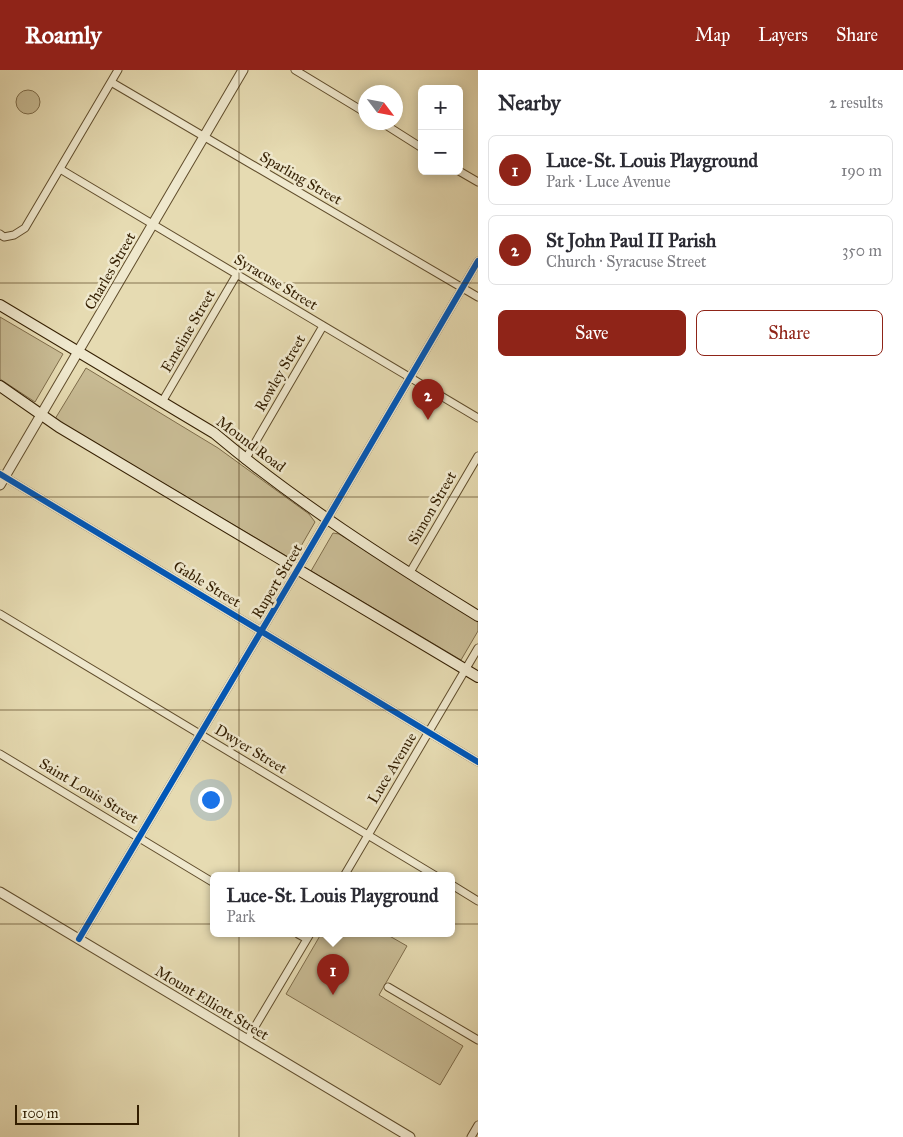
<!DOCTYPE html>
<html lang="en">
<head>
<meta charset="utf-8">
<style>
	:root { --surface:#fff; --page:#f2f2f3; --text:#2b2b33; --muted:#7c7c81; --line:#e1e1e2; --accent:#8f2418 }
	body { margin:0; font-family:"IM FELL Great Primer",serif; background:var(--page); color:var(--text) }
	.controls { position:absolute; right:15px; top:15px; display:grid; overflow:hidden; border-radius:8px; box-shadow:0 2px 12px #0003 }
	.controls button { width:45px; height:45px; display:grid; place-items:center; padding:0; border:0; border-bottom:1px solid var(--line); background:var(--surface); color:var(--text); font:25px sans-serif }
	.compass { position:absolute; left:358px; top:15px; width:45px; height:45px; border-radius:50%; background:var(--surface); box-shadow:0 2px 12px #0003; rotate:122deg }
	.scale { position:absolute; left:15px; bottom:12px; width:124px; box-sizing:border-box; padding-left:5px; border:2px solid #331e00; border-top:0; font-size:14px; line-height:18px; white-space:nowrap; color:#331e00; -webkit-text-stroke:4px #efe8cd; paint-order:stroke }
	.you { position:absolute; left:210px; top:729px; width:18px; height:18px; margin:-12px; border:4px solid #fff; border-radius:50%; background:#1a73e8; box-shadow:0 0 0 8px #1a73e833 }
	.badge { display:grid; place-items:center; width:32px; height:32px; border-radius:50%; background:var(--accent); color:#fff; font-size:16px; font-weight:700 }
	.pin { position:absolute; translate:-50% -41px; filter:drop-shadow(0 1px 2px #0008) }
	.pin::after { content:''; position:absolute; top:26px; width:18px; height:15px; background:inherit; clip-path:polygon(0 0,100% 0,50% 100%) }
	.popup { position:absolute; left:210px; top:802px; width:245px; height:65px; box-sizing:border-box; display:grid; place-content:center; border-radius:8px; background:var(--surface); filter:drop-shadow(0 1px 4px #0005); font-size:16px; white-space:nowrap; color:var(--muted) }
	.popup b { font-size:19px; color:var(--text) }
	.popup::after { content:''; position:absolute; left:50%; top:100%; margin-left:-10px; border:10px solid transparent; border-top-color:var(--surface) }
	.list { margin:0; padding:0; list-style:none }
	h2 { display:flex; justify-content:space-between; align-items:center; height:65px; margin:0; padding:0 20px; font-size:21px }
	h2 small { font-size:16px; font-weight:400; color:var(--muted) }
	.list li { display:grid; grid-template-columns:32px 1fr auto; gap:15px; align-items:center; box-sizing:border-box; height:70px; margin:0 10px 10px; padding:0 10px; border:1px solid var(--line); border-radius:8px }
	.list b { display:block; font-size:19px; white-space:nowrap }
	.list p { margin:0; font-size:16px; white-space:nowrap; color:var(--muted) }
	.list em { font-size:16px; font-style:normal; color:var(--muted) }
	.actions { display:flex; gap:10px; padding:15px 20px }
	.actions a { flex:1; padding:11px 0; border:1px solid var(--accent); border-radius:8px; text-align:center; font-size:18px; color:var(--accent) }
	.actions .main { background:var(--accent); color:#fff }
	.map { position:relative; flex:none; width:478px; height:1067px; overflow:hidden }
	header { display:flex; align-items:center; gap:30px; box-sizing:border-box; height:70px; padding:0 25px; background:var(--accent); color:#fff }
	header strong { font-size:24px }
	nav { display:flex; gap:28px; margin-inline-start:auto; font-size:18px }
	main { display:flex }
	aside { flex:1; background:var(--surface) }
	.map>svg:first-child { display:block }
	.green { fill:#c8bb94; stroke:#7e6c4a }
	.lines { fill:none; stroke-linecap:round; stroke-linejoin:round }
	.minor-casing { stroke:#604d2c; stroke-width:9 }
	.tertiary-casing { stroke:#604d2c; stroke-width:11 }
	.secondary-casing { stroke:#331e00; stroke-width:12 }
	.minor { stroke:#efe8cd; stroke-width:7 }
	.tertiary { stroke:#efe8cd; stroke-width:9 }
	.secondary { stroke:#efe8cd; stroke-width:10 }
	.cycleway-casing { stroke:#efe8cd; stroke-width:9 }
	.cycleway { stroke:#0057b8; stroke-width:6 }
	.grid { fill:none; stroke:#331e00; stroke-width:1; stroke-opacity:0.55 }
	.labels { text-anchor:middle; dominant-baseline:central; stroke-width:5; stroke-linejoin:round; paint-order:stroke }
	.street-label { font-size:15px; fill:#331e00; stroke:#efe8cd }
</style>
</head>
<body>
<header>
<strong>Roamly</strong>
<nav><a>Map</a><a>Layers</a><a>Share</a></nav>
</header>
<main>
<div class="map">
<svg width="478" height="1067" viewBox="0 0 478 1067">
	<rect width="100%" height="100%" fill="#e6dbb2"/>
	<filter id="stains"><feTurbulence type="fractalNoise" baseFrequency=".004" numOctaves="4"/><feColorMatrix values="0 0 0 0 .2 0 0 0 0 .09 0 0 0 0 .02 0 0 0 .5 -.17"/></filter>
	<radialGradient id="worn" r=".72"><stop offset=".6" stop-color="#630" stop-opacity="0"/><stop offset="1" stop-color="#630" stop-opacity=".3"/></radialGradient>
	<path class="green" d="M16 32a12 12 0 1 1 24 0a12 12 0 1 1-24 0Z
		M0 247 63 284 35 332 0 309Z
		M86 298 218 378 309 444 315 452 293 490 55 349Z
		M333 463 339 464 478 552V561L461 590 311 501Z
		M321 864H386L407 876 379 925 463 976 440 1015 286 924Z"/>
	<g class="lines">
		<defs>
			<path id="minor" d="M295 0 366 43
				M111 12 478 227
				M381 52 422 78
				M60 99 478 348
				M459 101 478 112
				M0 164 4 167 14 165 25 158 118 0
				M162 332 237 204
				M245 390 323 256
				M0 404 478 692
				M409 504 478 386
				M0 544 436 806
				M0 684 214 813
				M344 806 478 578
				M452 815 478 831
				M298 864 307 869
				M79 869 298 499 478 191
				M388 917 478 970
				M247 970 310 864
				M471 1067 478 1055"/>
			<path id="tertiary" d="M0 415 243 0
				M0 822 410 1067"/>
			<path id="secondary" d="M0 235 214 363C296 432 387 490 478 546
				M0 316 59 357 478 607"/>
		</defs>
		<use href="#minor" class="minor-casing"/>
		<use href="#tertiary" class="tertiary-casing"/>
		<use href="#secondary" class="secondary-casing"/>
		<use href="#minor" class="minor"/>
		<use href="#tertiary" class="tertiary"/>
		<use href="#secondary" class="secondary"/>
		<defs>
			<path id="cycleway" d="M0 404 478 692
				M79 869 298 499 478 191"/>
		</defs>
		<use href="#cycleway" class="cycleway-casing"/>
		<use href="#cycleway" class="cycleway"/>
	</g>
	<path class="grid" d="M239 0V1067M0 213H478M0 427H478M0 640H478M0 854H478"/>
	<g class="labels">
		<g class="street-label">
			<text transform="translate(301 108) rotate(30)">Sparling Street</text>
			<text transform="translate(110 201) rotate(-60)">Charles Street</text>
			<text transform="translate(276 212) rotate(31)">Syracuse Street</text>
			<text transform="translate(188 261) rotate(-60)">Emeline Street</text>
			<text transform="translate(280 303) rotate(-60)">Rowley Street</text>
			<text transform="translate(251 374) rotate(37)">Mound Road</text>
			<text transform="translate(432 438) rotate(-60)">Simon Street</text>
			<text transform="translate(277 511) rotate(-59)">Rupert Street</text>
			<text transform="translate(207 514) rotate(31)">Gable Street</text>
			<text transform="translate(251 679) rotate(31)">Dwyer Street</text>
			<text transform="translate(392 698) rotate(-59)">Luce Avenue</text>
			<text transform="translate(89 721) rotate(31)">Saint Louis Street</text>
			<text transform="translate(212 933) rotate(31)">Mount Elliott Street</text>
		</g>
	</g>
	<rect width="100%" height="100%" filter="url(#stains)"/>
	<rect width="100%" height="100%" fill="url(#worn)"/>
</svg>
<div class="controls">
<button>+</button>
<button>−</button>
</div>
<svg class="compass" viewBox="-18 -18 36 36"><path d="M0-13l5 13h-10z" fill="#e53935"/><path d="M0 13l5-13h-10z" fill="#7c7c81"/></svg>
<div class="scale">100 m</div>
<div class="you"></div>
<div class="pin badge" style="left:333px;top:925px">1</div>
<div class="popup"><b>Luce-St. Louis Playground</b>Park</div>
<div class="pin badge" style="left:428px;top:350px">2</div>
</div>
<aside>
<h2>Nearby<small>2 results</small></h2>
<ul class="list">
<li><span class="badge">1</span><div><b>Luce-St. Louis Playground</b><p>Park · Luce Avenue</p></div><em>190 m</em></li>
<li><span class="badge">2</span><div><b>St John Paul II Parish</b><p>Church · Syracuse Street</p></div><em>350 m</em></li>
</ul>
<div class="actions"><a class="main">Save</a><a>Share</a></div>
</aside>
</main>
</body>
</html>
